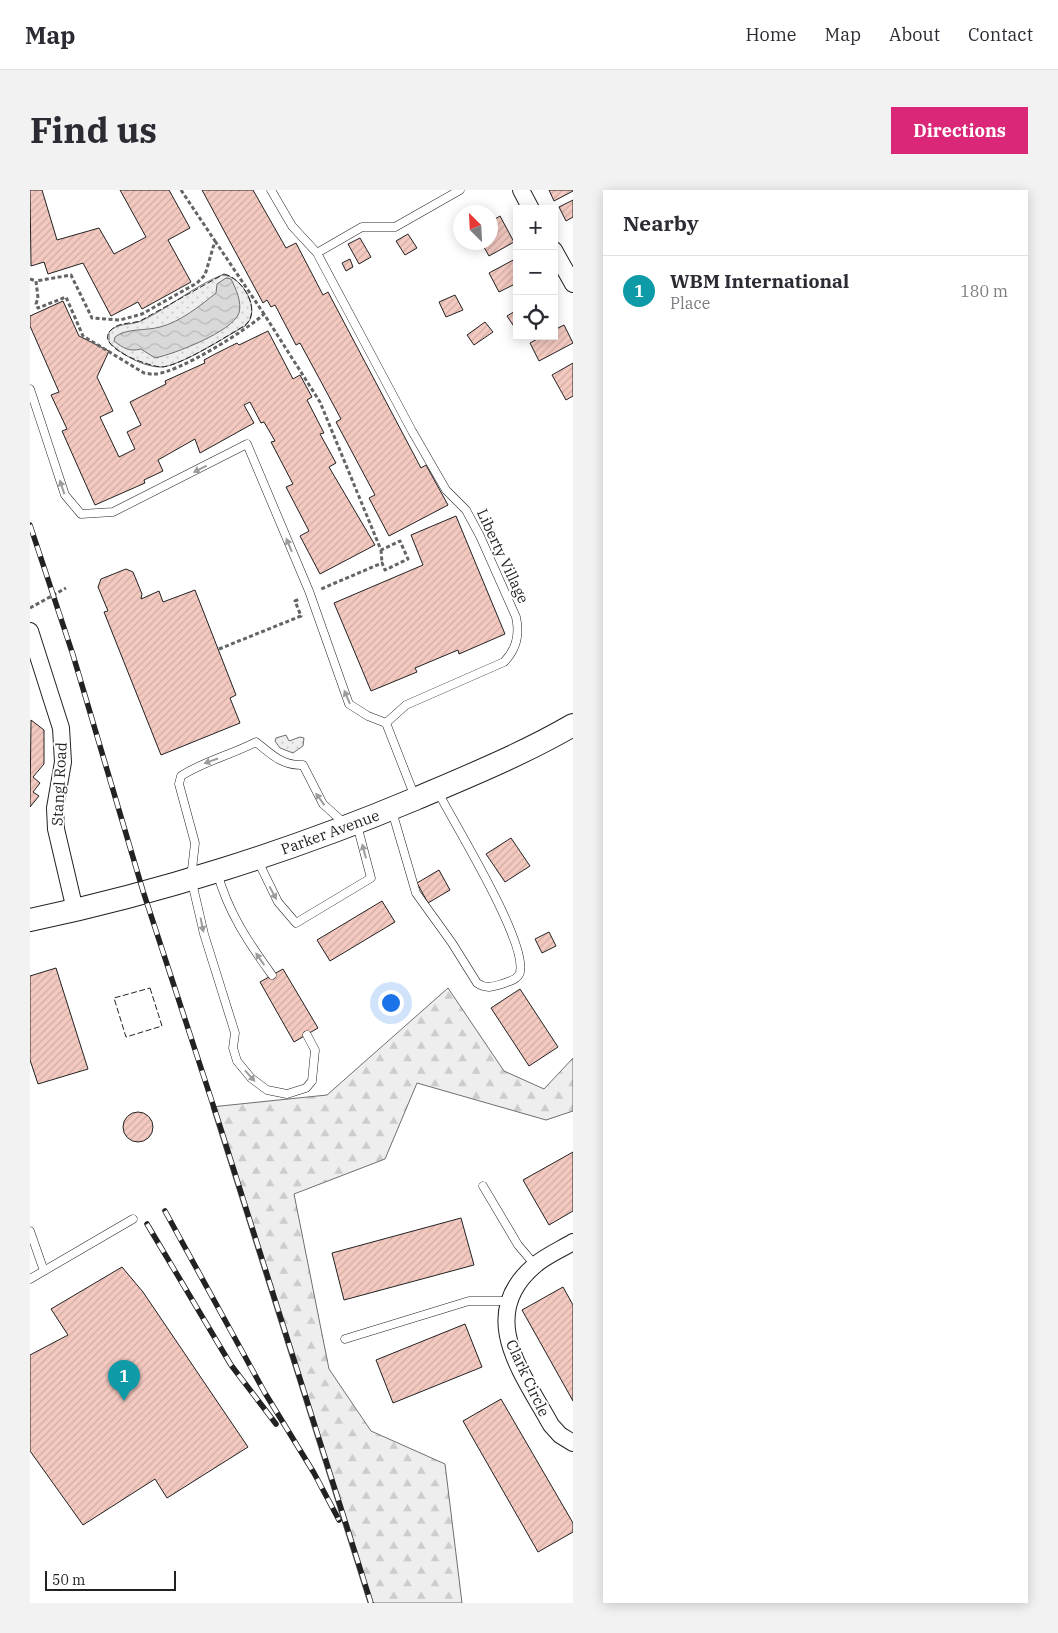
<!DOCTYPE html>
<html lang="en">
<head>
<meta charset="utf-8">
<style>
	:root { --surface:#fff; --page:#f2f2f3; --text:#2b2b33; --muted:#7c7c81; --line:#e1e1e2; --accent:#db2777 }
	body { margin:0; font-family:"IBM Plex Serif",serif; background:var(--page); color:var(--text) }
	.controls { position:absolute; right:15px; top:15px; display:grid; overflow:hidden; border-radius:0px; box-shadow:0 2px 12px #0003 }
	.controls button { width:45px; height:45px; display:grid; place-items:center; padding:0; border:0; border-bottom:1px solid var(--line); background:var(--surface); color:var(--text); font:25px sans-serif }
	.compass { position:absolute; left:423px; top:15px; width:45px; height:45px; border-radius:50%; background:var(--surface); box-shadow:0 2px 12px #0003; rotate:336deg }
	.scale { position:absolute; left:15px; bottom:12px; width:131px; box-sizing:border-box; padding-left:5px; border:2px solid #222; border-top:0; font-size:14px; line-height:18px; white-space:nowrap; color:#222; -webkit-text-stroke:4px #fff; paint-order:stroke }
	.you { position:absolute; left:360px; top:812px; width:18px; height:18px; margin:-12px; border:4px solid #fff; border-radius:50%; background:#1a73e8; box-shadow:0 0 0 8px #1a73e833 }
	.badge { display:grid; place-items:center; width:32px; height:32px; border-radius:50%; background:var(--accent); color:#fff; font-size:16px; font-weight:700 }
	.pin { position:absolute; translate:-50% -41px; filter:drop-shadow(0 1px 2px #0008) }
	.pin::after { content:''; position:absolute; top:26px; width:18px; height:15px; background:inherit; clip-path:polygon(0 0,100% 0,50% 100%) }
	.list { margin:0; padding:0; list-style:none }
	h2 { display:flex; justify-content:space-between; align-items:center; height:65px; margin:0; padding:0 20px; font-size:21px }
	h2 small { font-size:16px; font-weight:400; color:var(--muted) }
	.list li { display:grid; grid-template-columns:32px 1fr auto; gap:15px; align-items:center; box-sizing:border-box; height:70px; padding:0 20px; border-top:1px solid var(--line) }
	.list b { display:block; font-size:19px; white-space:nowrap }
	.list p { margin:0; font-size:16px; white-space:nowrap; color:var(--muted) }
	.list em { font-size:16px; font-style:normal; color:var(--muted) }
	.icon { flex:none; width:28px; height:28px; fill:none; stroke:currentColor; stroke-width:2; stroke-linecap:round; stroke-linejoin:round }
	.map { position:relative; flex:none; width:543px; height:1413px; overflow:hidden; border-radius:0px }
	header { display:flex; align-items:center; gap:30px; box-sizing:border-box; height:70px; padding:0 25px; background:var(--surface); border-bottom:1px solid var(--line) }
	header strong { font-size:24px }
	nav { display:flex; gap:28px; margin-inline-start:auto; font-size:18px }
	.intro { display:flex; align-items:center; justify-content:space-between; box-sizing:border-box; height:120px; padding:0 30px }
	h1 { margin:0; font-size:35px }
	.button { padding:12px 22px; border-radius:0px; background:var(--accent); color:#fff; font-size:18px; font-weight:700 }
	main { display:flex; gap:30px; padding:0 30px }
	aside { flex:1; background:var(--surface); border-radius:0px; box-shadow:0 2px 12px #0003 }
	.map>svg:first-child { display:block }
	.grass { fill:url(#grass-dots); stroke:#6f6f6f }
	.forest { fill:url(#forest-firs); stroke:#6f6f6f }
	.water { fill:url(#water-waves); stroke:#6f6f6f }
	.building { fill:url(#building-hatch); stroke:#222 }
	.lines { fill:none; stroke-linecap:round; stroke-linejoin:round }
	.lane-casing { stroke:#222; stroke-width:9 }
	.street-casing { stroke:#222; stroke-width:18 }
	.secondary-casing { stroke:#222; stroke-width:24 }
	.path { stroke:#646464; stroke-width:3; stroke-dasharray:4 2.5; stroke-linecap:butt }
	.lane { stroke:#fff; stroke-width:8 }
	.street { stroke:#fff; stroke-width:16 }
	.secondary { stroke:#fff; stroke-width:22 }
	.rail-casing { stroke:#222; stroke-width:5.5 }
	.rail { stroke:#fff; stroke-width:4; stroke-dasharray:11; stroke-linecap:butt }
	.fence { stroke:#222; stroke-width:1; stroke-dasharray:6 2.5; stroke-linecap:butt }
	.oneway { fill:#9c9c9c }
	.labels { text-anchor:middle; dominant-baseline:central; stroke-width:4; stroke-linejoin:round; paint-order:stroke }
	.street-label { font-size:15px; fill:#222; stroke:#fff }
</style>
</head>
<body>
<header>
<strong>Map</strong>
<nav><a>Home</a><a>Map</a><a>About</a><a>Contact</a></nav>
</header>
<div class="intro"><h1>Find us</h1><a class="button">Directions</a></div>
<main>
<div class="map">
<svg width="543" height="1413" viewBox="0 0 543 1413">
	<defs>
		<pattern id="grass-dots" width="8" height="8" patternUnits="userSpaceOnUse" patternTransform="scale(1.25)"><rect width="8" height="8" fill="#eee"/><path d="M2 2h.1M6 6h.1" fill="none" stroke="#ccc" stroke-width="1.8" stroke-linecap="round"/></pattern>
		<pattern id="forest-firs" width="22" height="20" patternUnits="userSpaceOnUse" patternTransform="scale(1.25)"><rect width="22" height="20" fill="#eee"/><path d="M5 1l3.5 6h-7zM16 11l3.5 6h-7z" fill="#ccc"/></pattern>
		<pattern id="water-waves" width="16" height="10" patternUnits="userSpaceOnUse" patternTransform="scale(1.25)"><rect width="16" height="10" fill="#d9d9d9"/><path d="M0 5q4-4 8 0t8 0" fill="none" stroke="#bababa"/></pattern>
		<pattern id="building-hatch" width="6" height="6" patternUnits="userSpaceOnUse" patternTransform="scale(1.25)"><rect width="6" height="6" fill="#f3c9c0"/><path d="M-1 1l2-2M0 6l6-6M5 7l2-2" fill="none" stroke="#d0aca5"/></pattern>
	</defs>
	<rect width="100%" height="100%" fill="#fff"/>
	<path class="grass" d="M192 85C212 85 233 121 215 136 197 146 151 176 131 177 113 177 92 165 79 152V142C88 132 100 136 111 131 139 118 164 96 192 85Z
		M256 545 259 551 270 547 274 548 273 556 263 563 250 558 245 551 246 548Z"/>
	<path class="forest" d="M418 798 474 881 514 899 543 868V921L516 930 387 893 355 969 264 1004 299 1179 341 1241 415 1274 432 1413H338L181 917 297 905Z"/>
	<path class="water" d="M196 88 201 89C206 99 212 112 209 123 202 142 144 164 125 168L111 159C99 162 93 158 84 151L85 147C96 138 116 141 130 137 150 132 170 116 186 103L187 94Z"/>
	<path class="building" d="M0 0H12L27 50 69 38 84 64 116 47 90 0H139L160 38 138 50 161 92 112 119 108 112 81 126 53 73 18 84 14 72 1 76Z
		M172 0H223L256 58 266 53 293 105 298 102 391 278 396 275 418 315 359 346 339 308 345 305 306 232 311 229 289 188 270 153 266 155 245 115 241 117 237 110 233 113Z
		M519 0H543V1L524 11Z
		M543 10V27L536 31 529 17Z
		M470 26 484 52 459 66 451 52H460V32Z
		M378 44 387 58 375 65 366 51Z
		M330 48 341 67 329 74 318 54Z
		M487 68V93L469 102 459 83Z
		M320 69 323 77 316 81 312 73Z
		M425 105 433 120 416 127 409 112Z
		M33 111 49 146 79 161 67 187 83 221 70 227 89 267 105 259 97 242 111 235 100 212 136 194 135 191 175 173 174 170 187 163 207 153 209 155 238 141 263 189 270 185 282 207 277 210 294 243 290 244 306 273 299 277 345 355 290 384 270 346 279 341 256 297 263 294 241 252 245 251 234 232 231 233 220 212 214 215 224 233 170 263 165 249 128 270 133 281 114 290 115 293 65 315 32 241 37 239 21 205 29 202 0 136V126Z
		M487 120V141L477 126Z
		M455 132 463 142 444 155 437 145Z
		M534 135 543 153 509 171 500 153 513 146H524V140Z
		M543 173V206L536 210 522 185Z
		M426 326 475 444 429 464 428 460 385 478 387 482 341 501 304 413 393 375 381 345Z
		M96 379 103 382 112 404 111 409 129 401 133 412 165 400 206 505 200 508 210 533 131 565 74 422 78 421 68 397 71 389Z
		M1 530 14 540V574L3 587 10 593 3 602 9 606 0 617Z
		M481 648 500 676 475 692 456 664Z
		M409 680 420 700 398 713 387 693Z
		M352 711 365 732 300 771 287 750Z
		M519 742 526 756 512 763 505 749Z
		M26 778 58 879 8 894 0 870V786Z
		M253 779 288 838 264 852 230 792Z
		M490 799 528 857 499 876 461 818Z
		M93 937a15 15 0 1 1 30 0a15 15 0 1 1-30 0Z
		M543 962V1021L519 1035 493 990Z
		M431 1028 444 1075 314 1110 302 1063Z
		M92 1077 113 1102 218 1257 137 1308 125 1289 53 1335 0 1261V1165L38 1145 21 1119Z
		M533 1097 543 1115V1211L492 1120Z
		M435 1134 452 1177 363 1213 346 1170Z
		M471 1209 543 1333V1342L508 1362 433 1231Z"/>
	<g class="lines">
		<defs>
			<path id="lane" d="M241 0 262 36 287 63
				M0 199 35 305 51 324 83 322 217 254 279 401 319 514 338 526 356 533
				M356 533 376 515 474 472C486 460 490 445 486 427L450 346 436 320 416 300 382 241 287 63 332 37H365L430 0
				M356 533 385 607
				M362 621 386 703 422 753 447 793C456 799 462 797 472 794 479 791 488 790 490 782 497 751 425 635 408 602
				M228 671 248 712 266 733 341 688 327 635
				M187 682C198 722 218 752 242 785
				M277 845 285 860 282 891 276 898 257 904 237 900 221 888 207 871 203 858 205 843 174 744 161 688 165 653 149 594 151 586C174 571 201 565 226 552 241 564 252 576 273 575L293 614 314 633
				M453 996 488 1055 505 1075
				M0 1041 14 1081
				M0 1089 103 1029
				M315 1149 439 1111H478"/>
			<path id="street" d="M491 0 501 19
				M524 60 543 94
				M0 441 31 538 33 572 25 618 26 639 45 720
				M543 1052C530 1060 515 1066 504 1076 446 1126 493 1184 521 1235L530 1245 543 1253"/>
			<path id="secondary" d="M0 730C129 703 264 660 385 609 439 586 493 564 543 535"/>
		</defs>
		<use href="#lane" class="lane-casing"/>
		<use href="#street" class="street-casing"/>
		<use href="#secondary" class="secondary-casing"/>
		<path class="path" d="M151 0 185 51 175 85 167 93 112 124 90 130 62 128 41 85 6 91 8 108 6 114 8 118 36 107 53 146 114 183C118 183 122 185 125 184 148 183 217 140 234 124L290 212 351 360 370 351 378 369 355 380 352 373 291 399
			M185 51 234 124
			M0 89 6 91
			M351 360 352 373
			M0 418 36 398
			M189 459 271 426 265 411 270 409"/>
		<use href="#lane" class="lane"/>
		<use href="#street" class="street"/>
		<use href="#secondary" class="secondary"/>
		<defs>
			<path id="rail" d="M0 335 43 465 113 701 189 933 341 1413
				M135 1021 235 1203 284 1283 309 1330
				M117 1034 201 1175 246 1234"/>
		</defs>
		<use href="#rail" class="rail-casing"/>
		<use href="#rail" class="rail"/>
		<path class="fence" d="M194 84C213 88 233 122 214 136 197 146 150 176 132 177 120 177 63 157 81 140 89 132 100 134 110 131Z
			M120 798 132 836 96 847 84 808Z"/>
	</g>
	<defs><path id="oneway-solid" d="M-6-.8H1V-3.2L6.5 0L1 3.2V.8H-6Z" transform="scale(1.25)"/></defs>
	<g class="oneway">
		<use href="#oneway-solid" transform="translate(170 279) rotate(153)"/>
		<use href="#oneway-solid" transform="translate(32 297) rotate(-108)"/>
		<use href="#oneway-solid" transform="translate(259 355) rotate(-113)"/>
		<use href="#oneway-solid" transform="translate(317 507) rotate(-113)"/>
		<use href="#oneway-solid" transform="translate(181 571) rotate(161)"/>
		<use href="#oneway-solid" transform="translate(290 609) rotate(-126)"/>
		<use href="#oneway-solid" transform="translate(334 661) rotate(-105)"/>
		<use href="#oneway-solid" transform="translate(243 703) rotate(62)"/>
		<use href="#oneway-solid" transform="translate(172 735) rotate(79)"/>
		<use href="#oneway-solid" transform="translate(230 769) rotate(-125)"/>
		<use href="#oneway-solid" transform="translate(220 886) rotate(48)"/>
	</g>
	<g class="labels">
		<g class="street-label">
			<text transform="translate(473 366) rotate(65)">Liberty Village</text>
			<text transform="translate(29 594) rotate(-87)">Stangl Road</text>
			<text transform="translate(300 642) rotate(-20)">Parker Avenue</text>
			<text transform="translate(498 1188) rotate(65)">Clark Circle</text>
		</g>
	</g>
</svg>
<div class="controls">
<button>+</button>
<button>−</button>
<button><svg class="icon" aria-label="locate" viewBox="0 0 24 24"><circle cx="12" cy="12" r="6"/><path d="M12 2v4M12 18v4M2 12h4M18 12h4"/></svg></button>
</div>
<svg class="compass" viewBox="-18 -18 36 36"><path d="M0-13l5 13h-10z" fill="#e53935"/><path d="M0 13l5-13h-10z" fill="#7c7c81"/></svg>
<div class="scale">50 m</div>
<div class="you"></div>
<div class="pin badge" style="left:94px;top:1211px;background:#0f9aa8">1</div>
</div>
<aside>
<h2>Nearby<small></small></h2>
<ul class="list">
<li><span class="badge" style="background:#0f9aa8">1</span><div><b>WBM International</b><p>Place</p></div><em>180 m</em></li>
</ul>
</aside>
</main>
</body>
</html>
